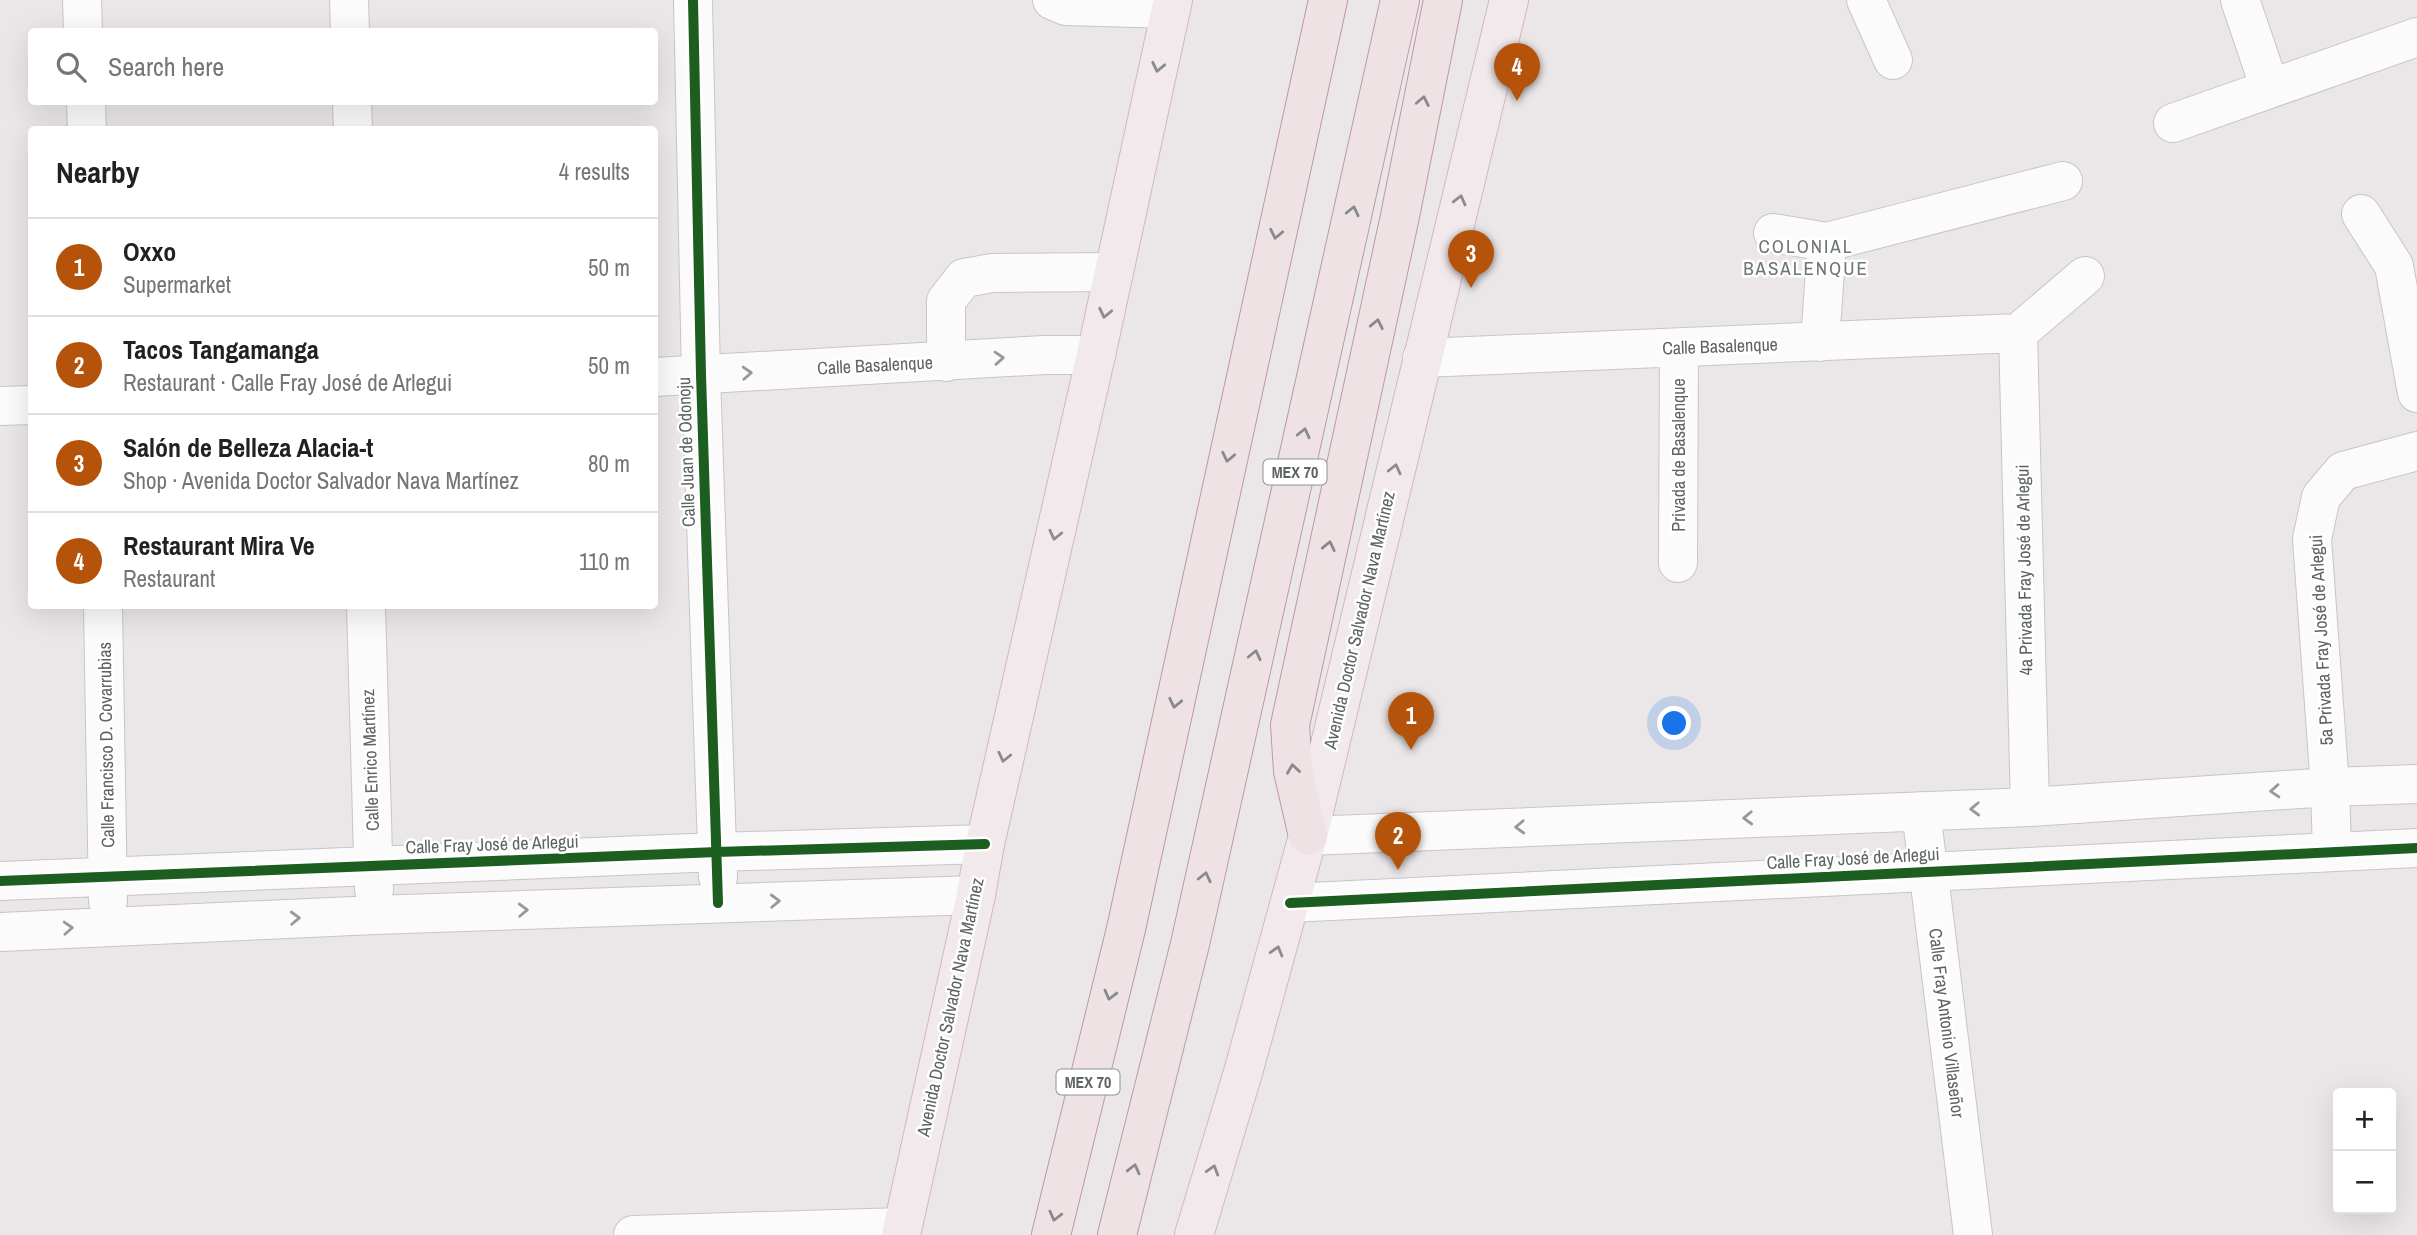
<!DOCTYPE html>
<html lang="en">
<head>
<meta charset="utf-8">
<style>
	:root { --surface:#fff; --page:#f6f6f6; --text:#202124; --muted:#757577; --line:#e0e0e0; --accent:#b45309 }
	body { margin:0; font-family:"Archivo Narrow",sans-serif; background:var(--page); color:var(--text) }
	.controls { position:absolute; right:21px; bottom:21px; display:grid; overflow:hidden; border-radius:7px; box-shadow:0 7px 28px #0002 }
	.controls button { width:63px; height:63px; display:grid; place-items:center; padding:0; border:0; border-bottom:2px solid var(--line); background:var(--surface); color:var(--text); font:35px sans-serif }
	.you { position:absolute; left:1675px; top:724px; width:24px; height:24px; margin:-18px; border:5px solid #fff; border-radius:50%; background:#1a73e8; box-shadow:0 0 0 10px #1a73e833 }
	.badge { display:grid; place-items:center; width:46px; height:46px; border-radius:50%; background:var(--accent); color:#fff; font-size:23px; font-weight:700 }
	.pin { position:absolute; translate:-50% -58px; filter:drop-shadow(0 2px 4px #0008) }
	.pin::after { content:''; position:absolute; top:37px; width:24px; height:21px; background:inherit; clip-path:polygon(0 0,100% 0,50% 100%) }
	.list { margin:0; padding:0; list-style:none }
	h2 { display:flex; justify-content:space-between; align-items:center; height:91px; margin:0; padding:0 28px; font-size:30px }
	h2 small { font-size:23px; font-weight:400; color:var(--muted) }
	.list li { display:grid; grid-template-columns:46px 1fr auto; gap:21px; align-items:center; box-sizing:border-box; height:98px; padding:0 28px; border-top:2px solid var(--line) }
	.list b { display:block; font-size:26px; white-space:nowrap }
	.list p { margin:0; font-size:23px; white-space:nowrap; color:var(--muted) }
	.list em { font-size:23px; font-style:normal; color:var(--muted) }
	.icon { flex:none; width:38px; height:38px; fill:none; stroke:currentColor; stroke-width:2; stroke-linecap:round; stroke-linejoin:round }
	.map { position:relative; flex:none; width:2417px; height:1235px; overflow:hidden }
	.search { position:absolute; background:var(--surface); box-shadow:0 7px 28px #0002; left:28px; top:28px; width:630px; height:77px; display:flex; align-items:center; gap:18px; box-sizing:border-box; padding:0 24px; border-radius:7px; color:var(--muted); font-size:26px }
	.panel { position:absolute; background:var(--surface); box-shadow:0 7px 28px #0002; left:28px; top:126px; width:630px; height:483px; border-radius:7px }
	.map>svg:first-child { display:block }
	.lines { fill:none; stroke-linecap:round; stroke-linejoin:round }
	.minor-casing { stroke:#c7c5c6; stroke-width:40 }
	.major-casing { stroke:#d1b8bf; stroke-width:40 }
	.highway-casing { stroke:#be98a4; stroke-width:40 }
	.minor { stroke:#fcfbfc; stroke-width:38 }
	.major { stroke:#f1e9eb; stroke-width:38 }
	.highway { stroke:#eee2e5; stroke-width:38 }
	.cycleway-casing { stroke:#fff; stroke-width:15 }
	.cycleway { stroke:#1b5e20; stroke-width:10 }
	.oneway { stroke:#898c8a }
	.oneway2 { stroke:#888a89 }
	.oneway3 { stroke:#959997 }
	.labels { text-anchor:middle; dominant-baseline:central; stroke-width:5; stroke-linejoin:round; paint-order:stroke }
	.shield { fill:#fff; stroke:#8e9290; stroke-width:2 }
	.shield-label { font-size:16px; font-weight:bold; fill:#5d6461 }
	.street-label { font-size:18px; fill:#5d6461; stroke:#fff }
	.neighbourhood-label { font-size:19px; letter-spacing:2px; fill:#6e7672; stroke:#fff }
</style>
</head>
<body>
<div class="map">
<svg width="2417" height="1235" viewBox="0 0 2417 1235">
	<rect width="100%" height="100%" fill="#ebe7e8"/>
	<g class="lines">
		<defs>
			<path id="minor" d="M82 0 83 32
				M349 0 350 32
				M693 0 701 375 718 877
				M1052 0 1066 6 1171 9
				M1866 0 1893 60
				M2240 0 2270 88
				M86 102 87 130
				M352 102 353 130
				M2173 123 2417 37
				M2361 214 2394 266 2417 393
				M1773 233 1827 242 2063 181
				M2018 333 2030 807
				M2018 333 2085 276
				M1820 342 1827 242
				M1422 358 2018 333
				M946 362V301L964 278 992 273 1114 272
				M654 377 1045 355H1096
				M0 406 32 405
				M1678 563 1679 348
				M103 606 108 901
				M366 606 374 890
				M1921 811 1973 1235
				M1308 836 2030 807 2330 787 2417 784
				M2332 852 2330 787 2312 539 2321 497 2343 471 2417 451
				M0 881 717 852 985 844
				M1290 903 2417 848
				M0 932 374 915 976 895
				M633 1235 902 1227"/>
			<path id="major" d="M901 1235 976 895 985 844 1096 355 1173 0
				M1194 1235 1244 1069 1308 836 1509 0"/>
			<path id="highway" d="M1308 836 1293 771 1290 725 1400 216 1443 0
				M1051 1235 1126 929 1328 0
				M1117 1235 1190 944 1400 0"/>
		</defs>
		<use href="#minor" class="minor-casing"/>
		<use href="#major" class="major-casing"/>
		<use href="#highway" class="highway-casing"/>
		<use href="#minor" class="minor"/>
		<use href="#major" class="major"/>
		<use href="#highway" class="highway"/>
		<defs>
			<path id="cycleway" d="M693 0 701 375 718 903
				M0 881 717 852 985 844
				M1290 903 2417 848"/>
		</defs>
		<use href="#cycleway" class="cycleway-casing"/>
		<use href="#cycleway" class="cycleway"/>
	</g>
	<defs><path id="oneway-chevron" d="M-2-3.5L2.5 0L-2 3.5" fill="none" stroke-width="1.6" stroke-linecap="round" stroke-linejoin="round" transform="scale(1.75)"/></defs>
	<g class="oneway">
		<use href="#oneway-chevron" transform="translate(1158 67) rotate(102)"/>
		<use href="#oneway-chevron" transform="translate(1460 200) rotate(-76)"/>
		<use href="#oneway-chevron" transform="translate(1105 313) rotate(102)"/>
		<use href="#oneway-chevron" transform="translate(1395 469) rotate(-77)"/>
		<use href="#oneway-chevron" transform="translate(1055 535) rotate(103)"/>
		<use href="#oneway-chevron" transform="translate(1004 757) rotate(103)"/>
		<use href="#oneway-chevron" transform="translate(1277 951) rotate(-74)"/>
		<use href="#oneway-chevron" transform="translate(1213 1170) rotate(-73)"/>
	</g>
	<g class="oneway2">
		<use href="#oneway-chevron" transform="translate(1423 101) rotate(-79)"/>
		<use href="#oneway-chevron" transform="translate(1353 211) rotate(-77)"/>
		<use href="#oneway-chevron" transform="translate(1276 234) rotate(102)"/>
		<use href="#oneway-chevron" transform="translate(1377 324) rotate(-78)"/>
		<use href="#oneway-chevron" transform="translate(1304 433) rotate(-77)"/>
		<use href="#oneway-chevron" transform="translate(1228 457) rotate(102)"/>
		<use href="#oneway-chevron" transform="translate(1329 546) rotate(-78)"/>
		<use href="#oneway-chevron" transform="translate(1255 655) rotate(-77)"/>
		<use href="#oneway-chevron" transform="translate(1175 703) rotate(102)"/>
		<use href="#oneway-chevron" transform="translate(1293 769) rotate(-98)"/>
		<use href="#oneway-chevron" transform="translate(1205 877) rotate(-77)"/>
		<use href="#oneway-chevron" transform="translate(1110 995) rotate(104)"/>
		<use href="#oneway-chevron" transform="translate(1134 1169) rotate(-76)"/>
		<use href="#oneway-chevron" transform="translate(1055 1216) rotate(104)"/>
	</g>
	<g class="oneway3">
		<use href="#oneway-chevron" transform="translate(999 358) rotate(-4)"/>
		<use href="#oneway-chevron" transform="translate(747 373) rotate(-3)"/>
		<use href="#oneway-chevron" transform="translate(2275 791) rotate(176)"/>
		<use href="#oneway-chevron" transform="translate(1975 809) rotate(178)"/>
		<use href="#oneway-chevron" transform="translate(1748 818) rotate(178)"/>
		<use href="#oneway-chevron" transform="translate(1520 827) rotate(178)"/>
		<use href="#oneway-chevron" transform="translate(775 901) rotate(-2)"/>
		<use href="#oneway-chevron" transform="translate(523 910) rotate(-2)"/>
		<use href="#oneway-chevron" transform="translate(295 918) rotate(-2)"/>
		<use href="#oneway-chevron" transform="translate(68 928) rotate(-3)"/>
	</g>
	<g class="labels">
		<g class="shield">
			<rect x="1263.5" y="459.5" width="63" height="25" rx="5"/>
			<rect x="1056.5" y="1069.5" width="63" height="25" rx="5"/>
		</g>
		<g class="shield-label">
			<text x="1295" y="472">MEX 70</text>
			<text x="1088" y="1082">MEX 70</text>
		</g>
		<g class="street-label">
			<text transform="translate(1720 346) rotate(-2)">Calle Basalenque</text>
			<text transform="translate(875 365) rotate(-3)">Calle Basalenque</text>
			<text transform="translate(686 452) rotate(-92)">Calle Juan de Odonoju</text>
			<text transform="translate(1678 455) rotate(-90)">Privada de Basalenque</text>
			<text transform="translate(2024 570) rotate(-91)">4a Privada Fray José de Arlegui</text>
			<text transform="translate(1359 620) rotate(-77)">Avenida Doctor Salvador Nava Martínez</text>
			<text transform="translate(2321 640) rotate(-93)">5a Privada Fray José de Arlegui</text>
			<text transform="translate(106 745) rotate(-91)">Calle Francisco D. Covarrubias</text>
			<text transform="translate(370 760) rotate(-92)">Calle Enrico Martínez</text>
			<text transform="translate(492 844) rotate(-2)">Calle Fray José de Arlegui</text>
			<text transform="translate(1853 858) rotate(-3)">Calle Fray José de Arlegui</text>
			<text transform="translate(950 1007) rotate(-78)">Avenida Doctor Salvador Nava Martínez</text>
			<text transform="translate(1947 1023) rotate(83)">Calle Fray Antonio Villaseñor</text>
		</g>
		<g class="neighbourhood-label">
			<text x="1806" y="246">COLONIAL<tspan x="1806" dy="22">BASALENQUE</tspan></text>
		</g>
	</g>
</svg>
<div class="controls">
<button>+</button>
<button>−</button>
</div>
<div class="you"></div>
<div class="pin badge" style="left:1411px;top:750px">1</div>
<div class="pin badge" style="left:1398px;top:870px">2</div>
<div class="pin badge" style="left:1471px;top:288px">3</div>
<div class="pin badge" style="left:1517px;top:101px">4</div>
<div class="search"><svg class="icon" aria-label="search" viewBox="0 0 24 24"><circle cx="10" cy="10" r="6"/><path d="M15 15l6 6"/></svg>Search here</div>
<section class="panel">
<h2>Nearby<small>4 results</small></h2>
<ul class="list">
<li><span class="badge">1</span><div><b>Oxxo</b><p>Supermarket</p></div><em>50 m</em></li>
<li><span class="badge">2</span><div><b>Tacos Tangamanga</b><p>Restaurant · Calle Fray José de Arlegui</p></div><em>50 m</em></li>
<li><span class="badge">3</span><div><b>Salón de Belleza Alacia-t</b><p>Shop · Avenida Doctor Salvador Nava Martínez</p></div><em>80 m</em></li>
<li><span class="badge">4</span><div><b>Restaurant Mira Ve</b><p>Restaurant</p></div><em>110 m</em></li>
</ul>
</section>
</div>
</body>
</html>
